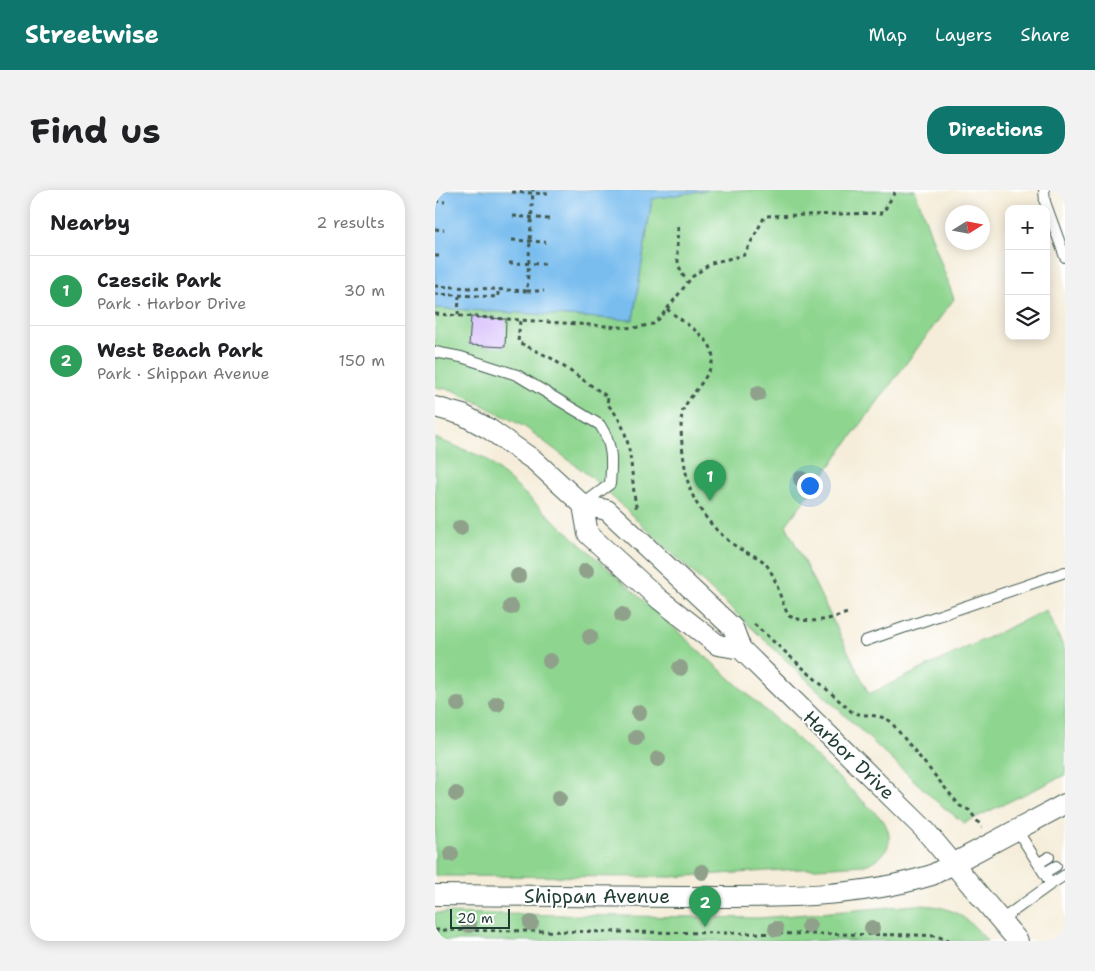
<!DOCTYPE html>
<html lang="en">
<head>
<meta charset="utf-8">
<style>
	:root { --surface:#fff; --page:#f2f2f2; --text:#202124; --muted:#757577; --line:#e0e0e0; --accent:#0f766e }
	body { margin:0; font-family:"Shantell Sans",sans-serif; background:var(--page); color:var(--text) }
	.controls { position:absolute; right:15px; top:15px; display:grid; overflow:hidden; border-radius:10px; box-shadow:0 2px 12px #0003 }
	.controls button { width:45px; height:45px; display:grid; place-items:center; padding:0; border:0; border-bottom:1px solid var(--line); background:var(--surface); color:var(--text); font:25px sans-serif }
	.compass { position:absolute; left:510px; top:15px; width:45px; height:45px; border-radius:50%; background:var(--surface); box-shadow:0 2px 12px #0003; rotate:79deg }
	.scale { position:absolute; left:15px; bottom:12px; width:60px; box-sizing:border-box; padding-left:5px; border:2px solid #1f3d34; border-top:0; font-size:14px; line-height:18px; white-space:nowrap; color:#1f3d34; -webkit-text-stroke:4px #fff; paint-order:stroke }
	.you { position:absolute; left:374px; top:295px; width:18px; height:18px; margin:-12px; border:4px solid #fff; border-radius:50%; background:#1a73e8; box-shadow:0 0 0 8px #1a73e833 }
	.badge { display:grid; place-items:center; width:32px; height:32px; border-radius:50%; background:var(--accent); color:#fff; font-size:16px; font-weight:700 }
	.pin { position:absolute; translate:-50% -41px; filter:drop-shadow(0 1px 2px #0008) }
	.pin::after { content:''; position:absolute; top:26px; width:18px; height:15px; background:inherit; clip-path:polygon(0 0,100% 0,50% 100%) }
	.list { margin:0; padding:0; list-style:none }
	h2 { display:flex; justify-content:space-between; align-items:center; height:65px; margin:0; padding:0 20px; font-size:21px }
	h2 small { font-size:16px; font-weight:400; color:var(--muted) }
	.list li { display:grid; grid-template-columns:32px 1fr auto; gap:15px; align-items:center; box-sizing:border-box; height:70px; padding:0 20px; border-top:1px solid var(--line) }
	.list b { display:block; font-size:19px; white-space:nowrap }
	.list p { margin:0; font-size:16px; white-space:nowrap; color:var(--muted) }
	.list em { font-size:16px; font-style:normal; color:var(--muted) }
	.icon { flex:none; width:28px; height:28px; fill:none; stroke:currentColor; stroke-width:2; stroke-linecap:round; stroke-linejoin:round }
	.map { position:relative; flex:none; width:630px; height:751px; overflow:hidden; border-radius:20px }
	header { display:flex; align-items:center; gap:30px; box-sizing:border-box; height:70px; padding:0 25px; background:var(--accent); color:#fff }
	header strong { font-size:24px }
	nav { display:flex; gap:28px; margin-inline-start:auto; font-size:18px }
	.intro { display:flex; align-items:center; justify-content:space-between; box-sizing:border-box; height:120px; padding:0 30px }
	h1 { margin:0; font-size:35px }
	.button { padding:12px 22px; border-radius:20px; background:var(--accent); color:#fff; font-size:18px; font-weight:700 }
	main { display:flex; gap:30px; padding:0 30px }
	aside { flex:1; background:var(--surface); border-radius:20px; box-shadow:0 2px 12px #0003 }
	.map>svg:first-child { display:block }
	.green { fill:#8ed58f; stroke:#568962 }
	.water { fill:#79bdef; stroke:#4c7d92 }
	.building { fill:#d0b3fc }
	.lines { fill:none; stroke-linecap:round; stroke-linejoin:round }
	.service-casing { stroke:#3f574d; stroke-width:12 }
	.minor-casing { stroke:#3f574d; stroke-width:22 }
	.path { stroke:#3f574d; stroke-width:3; stroke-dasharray:4 4; stroke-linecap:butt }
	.service { stroke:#fff; stroke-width:10 }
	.minor { stroke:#fff; stroke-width:20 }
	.tree { fill:#8fa18b }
	.labels { text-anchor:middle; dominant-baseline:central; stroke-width:4; stroke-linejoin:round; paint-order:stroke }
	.street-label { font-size:19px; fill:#1f3d34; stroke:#fff }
</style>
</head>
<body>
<header>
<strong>Streetwise</strong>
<nav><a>Map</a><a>Layers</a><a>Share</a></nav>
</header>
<div class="intro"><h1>Find us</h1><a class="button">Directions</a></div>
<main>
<aside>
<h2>Nearby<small>2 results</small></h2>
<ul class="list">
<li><span class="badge" style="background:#2e9e5b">1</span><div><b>Czescik Park</b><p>Park · Harbor Drive</p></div><em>30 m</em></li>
<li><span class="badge" style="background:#2e9e5b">2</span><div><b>West Beach Park</b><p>Park · Shippan Avenue</p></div><em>150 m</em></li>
</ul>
</aside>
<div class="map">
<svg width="630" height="751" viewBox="0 0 630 751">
	<rect width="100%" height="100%" fill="#fff"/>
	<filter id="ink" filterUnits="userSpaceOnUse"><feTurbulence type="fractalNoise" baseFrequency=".02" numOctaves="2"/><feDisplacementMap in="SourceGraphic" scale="10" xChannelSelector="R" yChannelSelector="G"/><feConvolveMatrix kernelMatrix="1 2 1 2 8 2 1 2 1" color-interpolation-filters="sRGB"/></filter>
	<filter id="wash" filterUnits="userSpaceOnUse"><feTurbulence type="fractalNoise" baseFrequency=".0096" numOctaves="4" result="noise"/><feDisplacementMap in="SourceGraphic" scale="20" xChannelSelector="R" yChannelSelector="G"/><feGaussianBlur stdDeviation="1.12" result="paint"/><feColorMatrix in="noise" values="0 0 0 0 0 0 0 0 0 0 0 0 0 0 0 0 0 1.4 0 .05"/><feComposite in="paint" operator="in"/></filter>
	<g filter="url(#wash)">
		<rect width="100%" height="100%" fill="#f5edd9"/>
		<path class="green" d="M237 0H480L519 109 351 335 434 504 611 420 630 460V585L529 633 502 612 156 287 90 237 18 200 0 197V118L198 130 217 9Z
			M0 248 50 268 359 546 448 630C461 651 453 667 430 675L236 687 0 686Z
			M481 715C515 715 531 725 552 751H0V723L324 728Z"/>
		<path class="water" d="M0 0H273L217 9 198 130 0 118Z"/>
		<g id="blocks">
			<path class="building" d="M36 127 71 129 70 157 34 155Z"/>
		</g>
	</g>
	<g filter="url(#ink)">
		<use href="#blocks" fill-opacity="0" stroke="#3f574d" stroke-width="1"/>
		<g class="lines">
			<defs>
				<path id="service" d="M609 0 610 12 630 67
					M0 162 26 167 82 185 165 235C178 255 177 271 175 294L148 314
					M430 451 630 382
					M604 673 614 667
					M609 683 621 676
					M616 694 630 685
					M566 730 616 694 582 640"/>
				<path id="minor" d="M0 217 28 225 54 239 100 271 148 315 172 320 298 438 306 459 489 639 583 751
					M148 315 153 344 224 409 283 455 306 459
					M0 705C82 705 164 706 246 707 329 707 416 710 497 685L630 614"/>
			</defs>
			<use href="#service" class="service-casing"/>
			<use href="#minor" class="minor-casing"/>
			<path class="path" d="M77 2 115 4
				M0 11 10 12
				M78 26 114 29
				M243 37C242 58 239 76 253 92
				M0 39 9 40
				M77 50 111 52
				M0 66H6
				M74 73 110 74
				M0 96 92 101 98 0
				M92 101H109
				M0 104 63 107V99
				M232 119C245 130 263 140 273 153 290 176 256 201 248 220 243 234 249 276 253 292 259 317 281 343 302 357 313 365 325 365 333 377 343 392 345 411 354 426 377 435 393 430 415 422
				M0 124 199 138 218 134 225 128 257 87 276 73 309 65 330 26 448 23 461 0
				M23 125 24 106
				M85 131 83 152 116 168 173 207 172 214C201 242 194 285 202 321
				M319 434 417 522C430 527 442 523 455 531L525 616 534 620 547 637
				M0 740 481 745 502 746 514 751"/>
			<use href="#service" class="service"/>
			<use href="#minor" class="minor"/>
		</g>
		<g class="tree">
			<circle cx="323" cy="204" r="8"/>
			<circle cx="366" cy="289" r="8"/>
			<circle cx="25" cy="338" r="8"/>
			<circle cx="151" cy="381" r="8"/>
			<circle cx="83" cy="386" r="8"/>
			<circle cx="76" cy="417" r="8"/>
			<circle cx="187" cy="425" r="8"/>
			<circle cx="155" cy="447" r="8"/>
			<circle cx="115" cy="471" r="8"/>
			<circle cx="245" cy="478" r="8"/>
			<circle cx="23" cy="514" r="8"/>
			<circle cx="62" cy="514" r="8"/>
			<circle cx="204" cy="523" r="8"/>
			<circle cx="201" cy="548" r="8"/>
			<circle cx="223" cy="569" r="8"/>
			<circle cx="21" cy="604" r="8"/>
			<circle cx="124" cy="608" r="8"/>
			<circle cx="16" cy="664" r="8"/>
			<circle cx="267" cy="682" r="8"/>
			<circle cx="96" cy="733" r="8"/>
			<circle cx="34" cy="735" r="8"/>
			<circle cx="374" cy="736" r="8"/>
			<circle cx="437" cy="738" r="8"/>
			<circle cx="341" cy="739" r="8"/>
		</g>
	</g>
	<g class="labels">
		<g class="street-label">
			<text transform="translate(414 565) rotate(44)">Harbor Drive</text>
			<text x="162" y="706">Shippan Avenue</text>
		</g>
	</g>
</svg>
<div class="controls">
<button>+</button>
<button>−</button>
<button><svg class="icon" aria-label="layers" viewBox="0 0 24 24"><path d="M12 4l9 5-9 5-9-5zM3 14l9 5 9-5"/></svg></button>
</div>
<svg class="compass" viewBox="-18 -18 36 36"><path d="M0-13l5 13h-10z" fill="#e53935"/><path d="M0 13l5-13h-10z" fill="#757577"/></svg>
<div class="scale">20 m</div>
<div class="you"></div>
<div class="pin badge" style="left:275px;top:311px;background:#2e9e5b">1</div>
<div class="pin badge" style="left:270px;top:737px;background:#2e9e5b">2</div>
</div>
</main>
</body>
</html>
